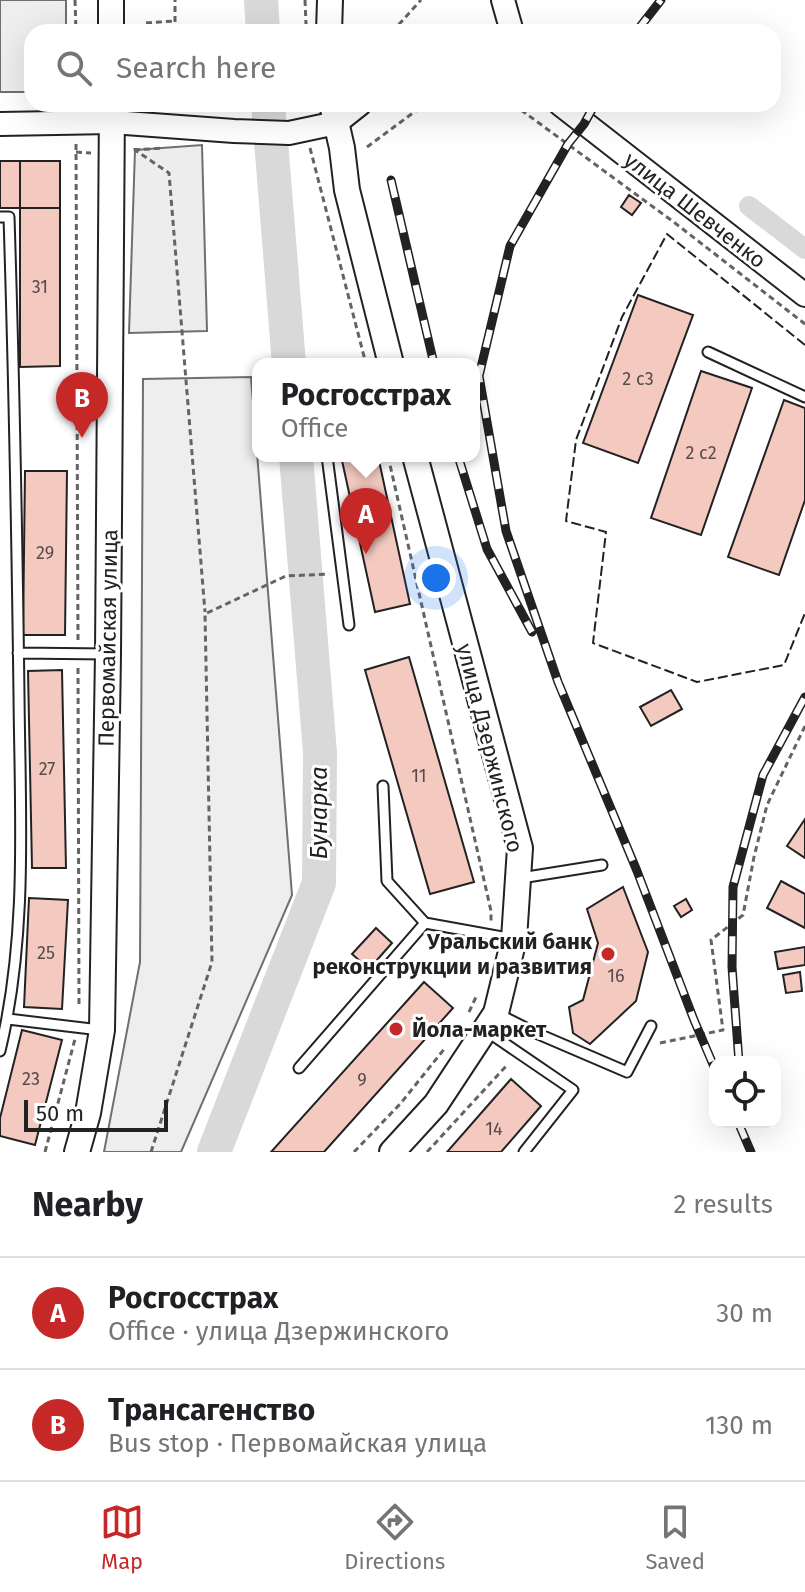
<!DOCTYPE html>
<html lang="en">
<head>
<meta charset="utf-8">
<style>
	:root { --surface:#fff; --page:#f2f2f2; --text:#202124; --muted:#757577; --line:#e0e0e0; --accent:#c62828 }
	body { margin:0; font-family:"Fira Sans",sans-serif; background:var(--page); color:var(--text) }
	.controls { position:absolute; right:24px; bottom:24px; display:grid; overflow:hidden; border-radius:16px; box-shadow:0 8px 32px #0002 }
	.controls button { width:72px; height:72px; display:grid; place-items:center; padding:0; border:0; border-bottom:2px solid var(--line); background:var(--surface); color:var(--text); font:40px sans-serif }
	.scale { position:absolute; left:24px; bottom:20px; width:144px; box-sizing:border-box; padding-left:8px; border:4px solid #222; border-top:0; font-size:22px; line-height:28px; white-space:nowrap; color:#222; -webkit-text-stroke:6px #fff; paint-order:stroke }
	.you { position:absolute; left:436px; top:578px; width:28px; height:28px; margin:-20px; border:6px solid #fff; border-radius:50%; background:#1a73e8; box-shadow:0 0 0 12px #1a73e833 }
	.badge { display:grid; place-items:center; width:52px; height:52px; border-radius:50%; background:var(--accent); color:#fff; font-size:26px; font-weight:700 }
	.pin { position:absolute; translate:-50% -66px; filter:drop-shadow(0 2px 4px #0008) }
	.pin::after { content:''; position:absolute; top:42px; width:28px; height:24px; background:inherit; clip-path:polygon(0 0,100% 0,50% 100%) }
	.popup { position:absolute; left:252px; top:358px; width:228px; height:104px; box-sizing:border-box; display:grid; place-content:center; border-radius:16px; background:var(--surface); filter:drop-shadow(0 2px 6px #0005); font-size:26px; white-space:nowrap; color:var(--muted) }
	.popup b { font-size:30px; color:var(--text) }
	.popup::after { content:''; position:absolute; left:50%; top:100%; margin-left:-16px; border:16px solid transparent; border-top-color:var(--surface) }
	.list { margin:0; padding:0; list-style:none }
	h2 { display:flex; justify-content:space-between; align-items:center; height:104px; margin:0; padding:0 32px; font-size:34px }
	h2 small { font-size:26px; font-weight:400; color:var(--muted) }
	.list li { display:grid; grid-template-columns:52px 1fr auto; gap:24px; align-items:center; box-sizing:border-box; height:112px; padding:0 32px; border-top:2px solid var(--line) }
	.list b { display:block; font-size:30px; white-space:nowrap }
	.list p { margin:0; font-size:26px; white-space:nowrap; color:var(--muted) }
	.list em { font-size:26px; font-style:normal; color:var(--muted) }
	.icon { flex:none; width:44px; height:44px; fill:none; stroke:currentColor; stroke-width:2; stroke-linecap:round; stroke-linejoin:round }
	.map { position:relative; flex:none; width:805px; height:1152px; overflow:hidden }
	.search { position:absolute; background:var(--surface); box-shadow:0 8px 32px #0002; left:24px; right:24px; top:24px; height:88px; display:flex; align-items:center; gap:20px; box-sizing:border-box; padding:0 28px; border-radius:24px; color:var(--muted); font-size:30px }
	.sheet { height:328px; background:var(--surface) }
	nav { display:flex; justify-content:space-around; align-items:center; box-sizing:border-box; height:112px; border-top:2px solid var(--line); background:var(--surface); font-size:22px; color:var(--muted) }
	nav a { display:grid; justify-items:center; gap:4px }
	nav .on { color:var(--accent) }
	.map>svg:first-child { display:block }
	.green { fill:#eee; stroke:#6f6f6f; stroke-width:2 }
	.parking { fill:#ededed; stroke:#6f6f6f; stroke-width:2 }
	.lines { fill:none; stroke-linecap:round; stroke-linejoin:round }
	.canal { stroke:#d9d9d9; stroke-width:20 }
	.river { stroke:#d9d9d9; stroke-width:34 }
	.building { fill:#f3c9c0; stroke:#222; stroke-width:2 }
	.service-casing { stroke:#222; stroke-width:13 }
	.tertiary-casing { stroke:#222; stroke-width:26 }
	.secondary-casing { stroke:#222; stroke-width:28 }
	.path { stroke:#646464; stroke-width:3; stroke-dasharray:6 4; stroke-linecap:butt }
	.service { stroke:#fff; stroke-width:9 }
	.tertiary { stroke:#fff; stroke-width:22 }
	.secondary { stroke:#fff; stroke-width:24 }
	.rail-casing { stroke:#222; stroke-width:9 }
	.rail { stroke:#fff; stroke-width:6; stroke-dasharray:18; stroke-linecap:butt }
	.fence { stroke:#222; stroke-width:2; stroke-dasharray:10 4; stroke-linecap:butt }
	.poi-dot { fill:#c62828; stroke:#fff; stroke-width:3 }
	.labels { text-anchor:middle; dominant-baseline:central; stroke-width:6; stroke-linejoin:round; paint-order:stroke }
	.number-label { font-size:18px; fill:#564c4a }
	.street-label { font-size:22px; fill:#222; stroke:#fff }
	.poi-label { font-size:22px; font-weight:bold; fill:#222; stroke:#fff; text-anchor:end }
	.water-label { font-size:24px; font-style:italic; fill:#222; stroke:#fff }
</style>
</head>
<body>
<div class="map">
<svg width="805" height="1152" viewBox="0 0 805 1152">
	<rect width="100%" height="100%" fill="#fff"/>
	<path class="green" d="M0 0H66V32H32V92H0Z
		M251 377 292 895 181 1152H104L140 962 143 379Z"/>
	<path class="parking" d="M202 145 207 331 129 333 135 150Z"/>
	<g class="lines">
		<path class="canal" d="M749 206 805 249"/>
		<path class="river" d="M261 0 263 32
			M268 104 289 364
			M214 1152 319 883 320 753 296 456"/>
	</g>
	<path class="building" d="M0 161H20V208H0Z
		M20 161H60V208H20Z
		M629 195 641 203 632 215 621 207Z
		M20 208H60V366L20 367Z
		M638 295 693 315 638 463 583 443Z
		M701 371 752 388 701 535 651 518Z
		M784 400 805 408V500L779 575 728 557Z
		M341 456H378L410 604 375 612Z
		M25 471H67L65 635H23Z
		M409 657 474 882 430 894 365 670Z
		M62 670 66 868H32L28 671Z
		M671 690 682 709 651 726 640 707Z
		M805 819V858L787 846Z
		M781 881 805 894V928L767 908Z
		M623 887 648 952 636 1001 590 1044 573 1033 569 1007 583 1000 598 943 587 909Z
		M29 898 68 900 62 1009 24 1007Z
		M686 899 692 910 681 917 674 906Z
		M376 928 392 943 369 969 352 954Z
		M805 947V965L778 969 775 952Z
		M800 972 802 991 786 993 783 975Z
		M424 982 453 1008 324 1152H271Z
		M22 1030 62 1040 35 1145 0 1136V1118Z
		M511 1079 541 1106 501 1152H447Z"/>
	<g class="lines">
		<defs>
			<path id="service" d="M0 217H9C14 376 17 536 19 695 20 814 28 935 0 1051
				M708 352 805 397
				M327 456 349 625
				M18 653 107 654
				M383 786 387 881 425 923 514 939
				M521 878 602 865
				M496 1013 536 1033 627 1072 651 1026
				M8 1019 100 1030
				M485 1030 573 1090 524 1152
				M299 1068 425 923"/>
			<path id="tertiary" d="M503 0 512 32
				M560 104 805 295
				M0 124 112 122 234 131 289 133 336 123 360 104"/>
			<path id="secondary" d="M111 0V32
				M329 32 330 0
				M332 104 342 148 347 190 391 364
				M77 1152 88 1113 102 1030 108 654 112 104
				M392 1152 436 1104 496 1013 514 939 520 848 415 456"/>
		</defs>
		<use href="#service" class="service-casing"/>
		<use href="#tertiary" class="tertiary-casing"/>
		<use href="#secondary" class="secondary-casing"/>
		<path class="path" d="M75 0 76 32
			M305 0 306 24
			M144 32 145 23 175 21
			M175 32V0
			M392 32 421 0
			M513 104 675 223 805 324
			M76 144 78 640
			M367 147 425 104
			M135 148V150L169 173 205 612
			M310 148 366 364
			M134 150 163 148
			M76 152 91 153
			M388 456 491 911V921
			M78 668 79 1008
			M469 1012 476 997
			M660 1043 723 1030 711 940 743 915 754 857 767 805 805 726
			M45 1152 75 1039
			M151 1152 212 962 205 614 286 576 329 574
			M354 1152 401 1103 445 1048
			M427 1152 508 1064"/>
		<use href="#service" class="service"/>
		<use href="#tertiary" class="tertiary"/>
		<use href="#secondary" class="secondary"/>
		<defs>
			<path id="rail" d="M636 32 661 0
				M595 104 584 124 568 144 510 246 479 376 506 531 558 682 637 871 694 1020 715 1069
				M391 180 434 364
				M458 456 487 549 532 632
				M739 1062 732 967 733 887 763 775 805 697
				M738 1122 751 1152"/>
		</defs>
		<use href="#rail" class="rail-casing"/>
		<use href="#rail" class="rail"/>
		<path class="fence" d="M805 345 667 234 622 317 576 440 566 521 606 532 593 643 697 682 784 665 805 613"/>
	</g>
	<g class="poi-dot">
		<circle cx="608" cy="954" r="8"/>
		<circle cx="396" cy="1029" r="8"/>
	</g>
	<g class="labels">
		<g class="number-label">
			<text x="40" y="287">31</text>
			<text x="638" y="379">2 с3</text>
			<text x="701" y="453">2 с2</text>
			<text x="45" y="553">29</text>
			<text x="47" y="769">27</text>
			<text x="419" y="776">11</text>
			<text x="46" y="953">25</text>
			<text x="616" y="976">16</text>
			<text x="31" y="1079">23</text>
			<text x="362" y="1080">9</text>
			<text x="494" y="1129">14</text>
		</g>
		<g class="street-label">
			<text transform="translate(695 210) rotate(38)">улица Шевченко</text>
			<text transform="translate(108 638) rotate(-89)">Первомайская улица</text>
			<text transform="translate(490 748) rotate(76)">улица Дзержинского</text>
		</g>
		<g class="poi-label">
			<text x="592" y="941">Уральский банк<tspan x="592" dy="25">реконструкции и развития</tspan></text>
			<text x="412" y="1029" text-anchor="start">Йола-маркет</text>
		</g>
		<g class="water-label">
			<text transform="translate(319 813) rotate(-90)">Бунарка</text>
		</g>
	</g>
</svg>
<div class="controls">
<button><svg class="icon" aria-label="locate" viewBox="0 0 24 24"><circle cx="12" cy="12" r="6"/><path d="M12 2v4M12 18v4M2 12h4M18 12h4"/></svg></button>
</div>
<div class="scale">50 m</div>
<div class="you"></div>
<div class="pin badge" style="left:366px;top:554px">A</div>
<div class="popup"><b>Росгосстрах</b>Office</div>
<div class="pin badge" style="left:82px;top:438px">B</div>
<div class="search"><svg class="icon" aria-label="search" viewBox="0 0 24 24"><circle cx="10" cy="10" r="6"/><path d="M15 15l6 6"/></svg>Search here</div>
</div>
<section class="sheet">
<h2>Nearby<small>2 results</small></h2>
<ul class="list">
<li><span class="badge">A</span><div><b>Росгосстрах</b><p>Office · улица Дзержинского</p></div><em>30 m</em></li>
<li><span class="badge">B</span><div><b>Трансагенство</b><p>Bus stop · Первомайская улица</p></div><em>130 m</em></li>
</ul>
</section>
<nav>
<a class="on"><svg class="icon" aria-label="map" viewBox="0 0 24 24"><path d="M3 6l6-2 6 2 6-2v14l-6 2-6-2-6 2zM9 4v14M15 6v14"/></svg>Map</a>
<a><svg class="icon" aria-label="directions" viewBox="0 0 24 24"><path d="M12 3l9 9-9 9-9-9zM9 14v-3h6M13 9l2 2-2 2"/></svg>Directions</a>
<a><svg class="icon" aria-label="saved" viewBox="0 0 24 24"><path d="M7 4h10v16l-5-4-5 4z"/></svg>Saved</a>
</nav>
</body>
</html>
